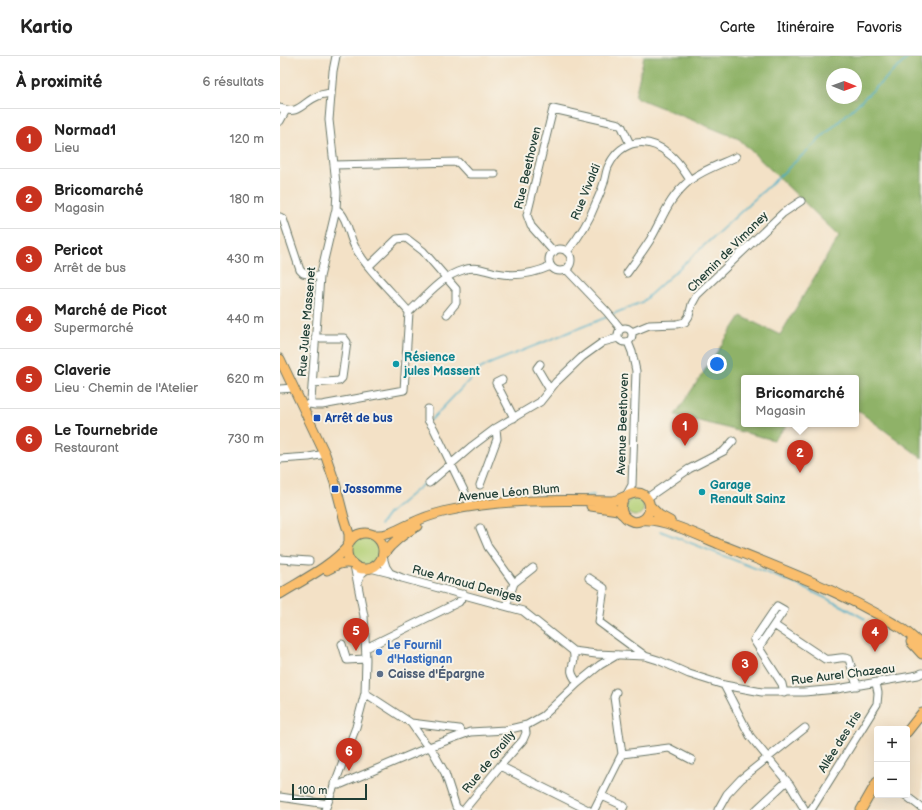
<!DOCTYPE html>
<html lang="fr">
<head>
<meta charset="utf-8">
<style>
	:root { --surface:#fff; --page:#f6f6f6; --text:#222; --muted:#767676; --line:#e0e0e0; --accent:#c8321e }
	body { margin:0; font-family:"Balsamiq Sans",sans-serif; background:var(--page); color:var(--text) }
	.controls { position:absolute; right:12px; bottom:12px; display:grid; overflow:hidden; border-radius:4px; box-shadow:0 4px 16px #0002 }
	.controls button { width:36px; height:36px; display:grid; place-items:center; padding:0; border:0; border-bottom:1px solid var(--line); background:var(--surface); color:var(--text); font:20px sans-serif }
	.compass { position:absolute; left:546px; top:12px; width:36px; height:36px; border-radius:50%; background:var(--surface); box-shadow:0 4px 16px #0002; rotate:91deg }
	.scale { position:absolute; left:12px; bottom:10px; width:75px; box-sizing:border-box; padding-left:4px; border:2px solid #1f3d34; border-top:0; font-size:11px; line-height:14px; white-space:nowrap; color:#1f3d34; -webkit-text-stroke:3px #f7f3e8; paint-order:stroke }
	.you { position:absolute; left:437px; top:308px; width:14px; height:14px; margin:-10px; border:3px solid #fff; border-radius:50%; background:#1a73e8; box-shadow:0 0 0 6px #1a73e833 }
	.badge { display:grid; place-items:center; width:26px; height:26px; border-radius:50%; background:var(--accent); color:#fff; font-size:13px; font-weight:700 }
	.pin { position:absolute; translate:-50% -33px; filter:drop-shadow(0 1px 2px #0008) }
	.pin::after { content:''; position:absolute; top:21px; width:14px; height:12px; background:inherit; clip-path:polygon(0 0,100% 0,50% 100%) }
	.popup { position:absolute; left:461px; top:319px; width:118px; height:52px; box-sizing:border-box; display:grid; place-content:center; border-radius:4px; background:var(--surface); filter:drop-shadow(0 1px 3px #0005); font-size:13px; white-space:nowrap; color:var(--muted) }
	.popup b { font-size:15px; color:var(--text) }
	.popup::after { content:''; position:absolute; left:50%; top:100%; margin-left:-8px; border:8px solid transparent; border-top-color:var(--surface) }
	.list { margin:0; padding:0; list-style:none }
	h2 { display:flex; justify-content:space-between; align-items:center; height:52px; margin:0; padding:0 16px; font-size:17px }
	h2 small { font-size:13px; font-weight:400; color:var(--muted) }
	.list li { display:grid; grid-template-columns:26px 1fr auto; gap:12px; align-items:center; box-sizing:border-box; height:60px; padding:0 16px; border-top:1px solid var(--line) }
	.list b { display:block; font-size:15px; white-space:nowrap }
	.list p { margin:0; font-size:13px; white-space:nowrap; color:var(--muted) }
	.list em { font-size:13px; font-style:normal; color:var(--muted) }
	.map { position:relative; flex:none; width:642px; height:754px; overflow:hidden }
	header { display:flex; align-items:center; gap:24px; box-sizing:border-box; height:56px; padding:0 20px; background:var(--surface); border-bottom:1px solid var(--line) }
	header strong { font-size:19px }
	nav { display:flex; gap:22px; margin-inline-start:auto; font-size:14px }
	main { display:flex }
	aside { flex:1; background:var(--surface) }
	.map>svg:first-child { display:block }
	.green { fill:#b4d076; stroke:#6a8655 }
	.forest { fill:#8fb267; stroke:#57784e; fill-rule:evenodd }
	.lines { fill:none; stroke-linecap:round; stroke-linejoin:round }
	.stream { stroke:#47aec7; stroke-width:1.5 }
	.minor-casing { stroke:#697667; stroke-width:9 }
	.major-casing { stroke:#697667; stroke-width:11 }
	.minor { stroke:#fff; stroke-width:7 }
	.major { stroke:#fabe6d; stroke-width:9 }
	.culture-dot { fill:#0f9aa8; stroke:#f7f3e8; stroke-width:1.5 }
	.transit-dot { fill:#1a4fb4; stroke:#f7f3e8; stroke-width:1.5 }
	.shop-dot { fill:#3f7fe0; stroke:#f7f3e8; stroke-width:1.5 }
	.service-dot { fill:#5c6f8a; stroke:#f7f3e8; stroke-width:1.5 }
	.labels { text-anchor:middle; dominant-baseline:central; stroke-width:4; stroke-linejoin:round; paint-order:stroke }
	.street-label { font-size:12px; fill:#1f3d34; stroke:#f7f3e8 }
	.culture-label { font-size:12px; font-weight:bold; fill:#0d838f; stroke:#f7f3e8; text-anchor:start }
	.transit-label { font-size:12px; font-weight:bold; fill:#164399; stroke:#f7f3e8; text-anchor:start }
	.shop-label { font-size:12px; font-weight:bold; fill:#366cbe; stroke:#f7f3e8; text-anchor:start }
	.service-label { font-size:12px; font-weight:bold; fill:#4e5e75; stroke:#f7f3e8; text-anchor:start }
</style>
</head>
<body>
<header>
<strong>Kartio</strong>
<nav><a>Carte</a><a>Itinéraire</a><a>Favoris</a></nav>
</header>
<main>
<aside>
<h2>À proximité<small>6 résultats</small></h2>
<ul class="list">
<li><span class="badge">1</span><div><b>Normad1</b><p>Lieu</p></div><em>120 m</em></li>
<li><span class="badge">2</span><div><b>Bricomarché</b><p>Magasin</p></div><em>180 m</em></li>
<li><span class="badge">3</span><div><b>Pericot</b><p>Arrêt de bus</p></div><em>430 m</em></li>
<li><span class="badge">4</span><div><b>Marché de Picot</b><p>Supermarché</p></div><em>440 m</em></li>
<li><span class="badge">5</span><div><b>Claverie</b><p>Lieu · Chemin de l'Atelier</p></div><em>620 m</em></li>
<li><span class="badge">6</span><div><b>Le Tournebride</b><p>Restaurant</p></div><em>730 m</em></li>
</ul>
</aside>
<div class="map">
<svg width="642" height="754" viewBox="0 0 642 754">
	<rect width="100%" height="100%" fill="#f7f3e8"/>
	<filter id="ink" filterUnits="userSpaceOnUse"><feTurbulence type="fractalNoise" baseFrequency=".025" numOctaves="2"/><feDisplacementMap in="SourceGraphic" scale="8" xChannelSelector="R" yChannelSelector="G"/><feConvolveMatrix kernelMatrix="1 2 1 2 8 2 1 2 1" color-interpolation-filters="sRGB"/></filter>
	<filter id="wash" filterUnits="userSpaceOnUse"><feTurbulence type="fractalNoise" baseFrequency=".012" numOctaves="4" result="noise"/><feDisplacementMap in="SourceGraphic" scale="16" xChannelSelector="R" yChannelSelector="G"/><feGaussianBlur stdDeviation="0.9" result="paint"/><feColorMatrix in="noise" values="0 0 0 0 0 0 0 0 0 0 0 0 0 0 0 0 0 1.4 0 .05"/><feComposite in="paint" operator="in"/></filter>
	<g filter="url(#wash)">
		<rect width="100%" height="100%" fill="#f3e1c6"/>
		<path class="green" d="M346 451a9 9 0 1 1 18 0a9 9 0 1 1-18 0Z
			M70 495a15 15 0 1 1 30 0a15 15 0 1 1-30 0Z"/>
		<path class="forest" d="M364 0H642V402L576 353V322H464V368H508L494 384 395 359 461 260 500 279 559 180 459 83 355 41ZM552 18H576V42H552Z"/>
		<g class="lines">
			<path class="stream" d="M333 258 362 246 440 175 630 0
				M151 364 200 313 209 308 327 261
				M306 440 314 439
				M212 443 232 442
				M195 445 204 444
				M100 469 108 458 147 425
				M380 475 518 529 564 551 585 563"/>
		</g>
	</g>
	<g filter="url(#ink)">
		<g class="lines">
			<defs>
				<path id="minor" d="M0 52C20 60 22 46 38 40 42 38 47 38 51 37
					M0 65 6 54
					M54 109 178 106 189 118H215
					M56 153C68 160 68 179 75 191 87 213 112 236 129 256
					M0 161 3 163 20 214 23 217 40 221
					M269 204a11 11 0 1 1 22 0a11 11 0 1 1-22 0Z
					M274 196 251 170 247 159 273 53 339 68 342 71 350 88
					M287 196C298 182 309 165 315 149 318 142 322 134 324 126 326 121 326 114 329 109 342 83 368 80 389 98 398 104 404 115 410 124
					M89 210 117 183 126 182 143 195 176 233V247L167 258
					M286 213 327 256 341 273
					M347 217C355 206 363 195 370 184 384 160 387 144 409 125 422 114 441 108 456 101
					M129 256C144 242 163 219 183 214 195 210 204 214 216 217 235 221 253 218 271 210
					M338 279a7 7 0 1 1 14 0a7 7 0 1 1-14 0Z
					M352 276 369 269 397 268 405 266 409 260 412 248 417 239 503 157 521 145
					M260 308 257 312 270 334
					M222 324 216 327 234 362
					M33 327 59 325 62 322 67 286 64 282H35
					M0 333 14 332
					M30 348 35 349H42L124 334 129 256
					M24 351 30 347 31 344 40 221 56 153 57 136 49 64 53 15 56 0
					M148 353V364L154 373 189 445V450
					M0 403 29 401 45 398
					M149 427 192 390 216 372 260 346 276 326 302 301 323 286 338 282
					M200 429 217 383 216 372
					M346 440 352 429 356 315 352 296 348 286
					M367 442 409 413 444 395 453 385
					M200 472 208 491 234 527
					M103 501 106 511 110 517
					M0 503 29 505
					M90 512 110 517 122 522 243 555 293 595 316 598 365 600 378 604 409 618 444 629 482 636H524L557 633 638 619 642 617
					M309 522 324 532 319 566 364 599
					M78 526 81 518 87 513
					M226 550 234 527 253 512
					M494 569 545 603C554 605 561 599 569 603L577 630
					M62 588 67 604 86 603
					M479 591 504 554 497 550 474 584 502 628 504 637
					M86 592 179 546 184 538
					M293 595C298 611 284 610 298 627
					M444 629 470 680 510 729 525 754
					M336 636 334 641 342 698
					M85 637 131 667 179 673 182 678
					M131 667 145 687 152 694 165 717 176 751 180 754
					M220 710 308 754
					M54 728 59 729 149 691 190 676 226 674 247 669 263 660 298 627 320 609 337 599
					M625 739 642 752
					M322 740 344 750 342 754
					M0 741 47 748
					M45 754 76 671 85 637 86 603 84 560 74 509
					M184 754 220 710 243 684 246 677 245 670
					M314 754 342 698 389 692 412 704
					M438 754 447 738 461 723 525 672
					M476 754 507 725
					M531 754 597 648 598 637 596 627"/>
				<path id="major" d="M0 303 45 398 55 427 64 462 69 478V487
					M311 450 338 454 342 458
					M370 450 379 459 390 465
					M362 464C383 462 420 480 439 488 500 512 562 536 618 570 627 575 634 583 642 589
					M67 495a18 18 0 1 1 36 0a18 18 0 1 1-36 0Z
					M96 479C109 480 118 473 130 468 142 462 154 458 167 455 221 443 277 444 332 445 343 444 359 428 368 444 370 448 370 452 369 456 361 476 331 462 345 441
					M103 499C112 486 124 478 137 470
					M47 514C56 509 63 505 73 508
					M0 538C21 525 53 509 68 490
					M631 586 642 598
					M627 676 642 657
					M581 754 597 726"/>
			</defs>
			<use href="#minor" class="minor-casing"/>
			<use href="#major" class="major-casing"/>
			<use href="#minor" class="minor"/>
			<use href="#major" class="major"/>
		</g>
	</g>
	<g class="culture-dot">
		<circle cx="116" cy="308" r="4"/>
		<circle cx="422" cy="436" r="4"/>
	</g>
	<g class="transit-dot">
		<rect x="33" y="358" width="8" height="8" rx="2"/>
		<rect x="51" y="429" width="8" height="8" rx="2"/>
	</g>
	<circle class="shop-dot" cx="99" cy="596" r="4"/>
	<circle class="service-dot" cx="100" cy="618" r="4"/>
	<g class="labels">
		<g class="street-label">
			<text transform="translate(248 112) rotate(-77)">Rue Beethoven</text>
			<text transform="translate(306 136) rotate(-68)">Rue Vivaldi</text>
			<text transform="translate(448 196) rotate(-45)">Chemin de Vimaney</text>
			<text transform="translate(27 266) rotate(-85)">Rue Jules Massenet</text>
			<text transform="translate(343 368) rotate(-88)">Avenue Beethoven</text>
			<text transform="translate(229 437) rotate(-5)">Avenue Léon Blum</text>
			<text transform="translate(187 528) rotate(15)">Rue Arnaud Deniges</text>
			<text transform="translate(563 619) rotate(-7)">Rue Aurel Chazeau</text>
			<text transform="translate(560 686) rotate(-58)">Allée des Iris</text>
			<text transform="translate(209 706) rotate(-51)">Rue de Grailly</text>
		</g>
		<g class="culture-label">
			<text x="124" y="301">Résience<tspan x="124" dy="14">jules Massent</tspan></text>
			<text x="430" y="429">Garage<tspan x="430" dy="14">Renault Sainz</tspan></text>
		</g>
		<g class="transit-label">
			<text x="45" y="362">Arrêt de bus</text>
			<text x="63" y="433">Jossomme</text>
		</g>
		<g class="shop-label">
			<text x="107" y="589">Le Fournil<tspan x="107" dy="14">d'Hastignan</tspan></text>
		</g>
		<g class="service-label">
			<text x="108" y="618">Caisse d'Épargne</text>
		</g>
	</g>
</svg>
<div class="controls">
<button>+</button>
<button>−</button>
</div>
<svg class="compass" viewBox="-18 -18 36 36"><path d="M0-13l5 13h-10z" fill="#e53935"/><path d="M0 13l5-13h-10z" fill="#767676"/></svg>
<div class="scale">100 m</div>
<div class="you"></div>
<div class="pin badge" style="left:405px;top:390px">1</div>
<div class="pin badge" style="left:520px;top:417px">2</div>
<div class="popup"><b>Bricomarché</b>Magasin</div>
<div class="pin badge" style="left:465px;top:628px">3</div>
<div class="pin badge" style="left:595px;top:596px">4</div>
<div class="pin badge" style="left:76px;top:595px">5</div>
<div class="pin badge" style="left:69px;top:715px">6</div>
</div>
</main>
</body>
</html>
